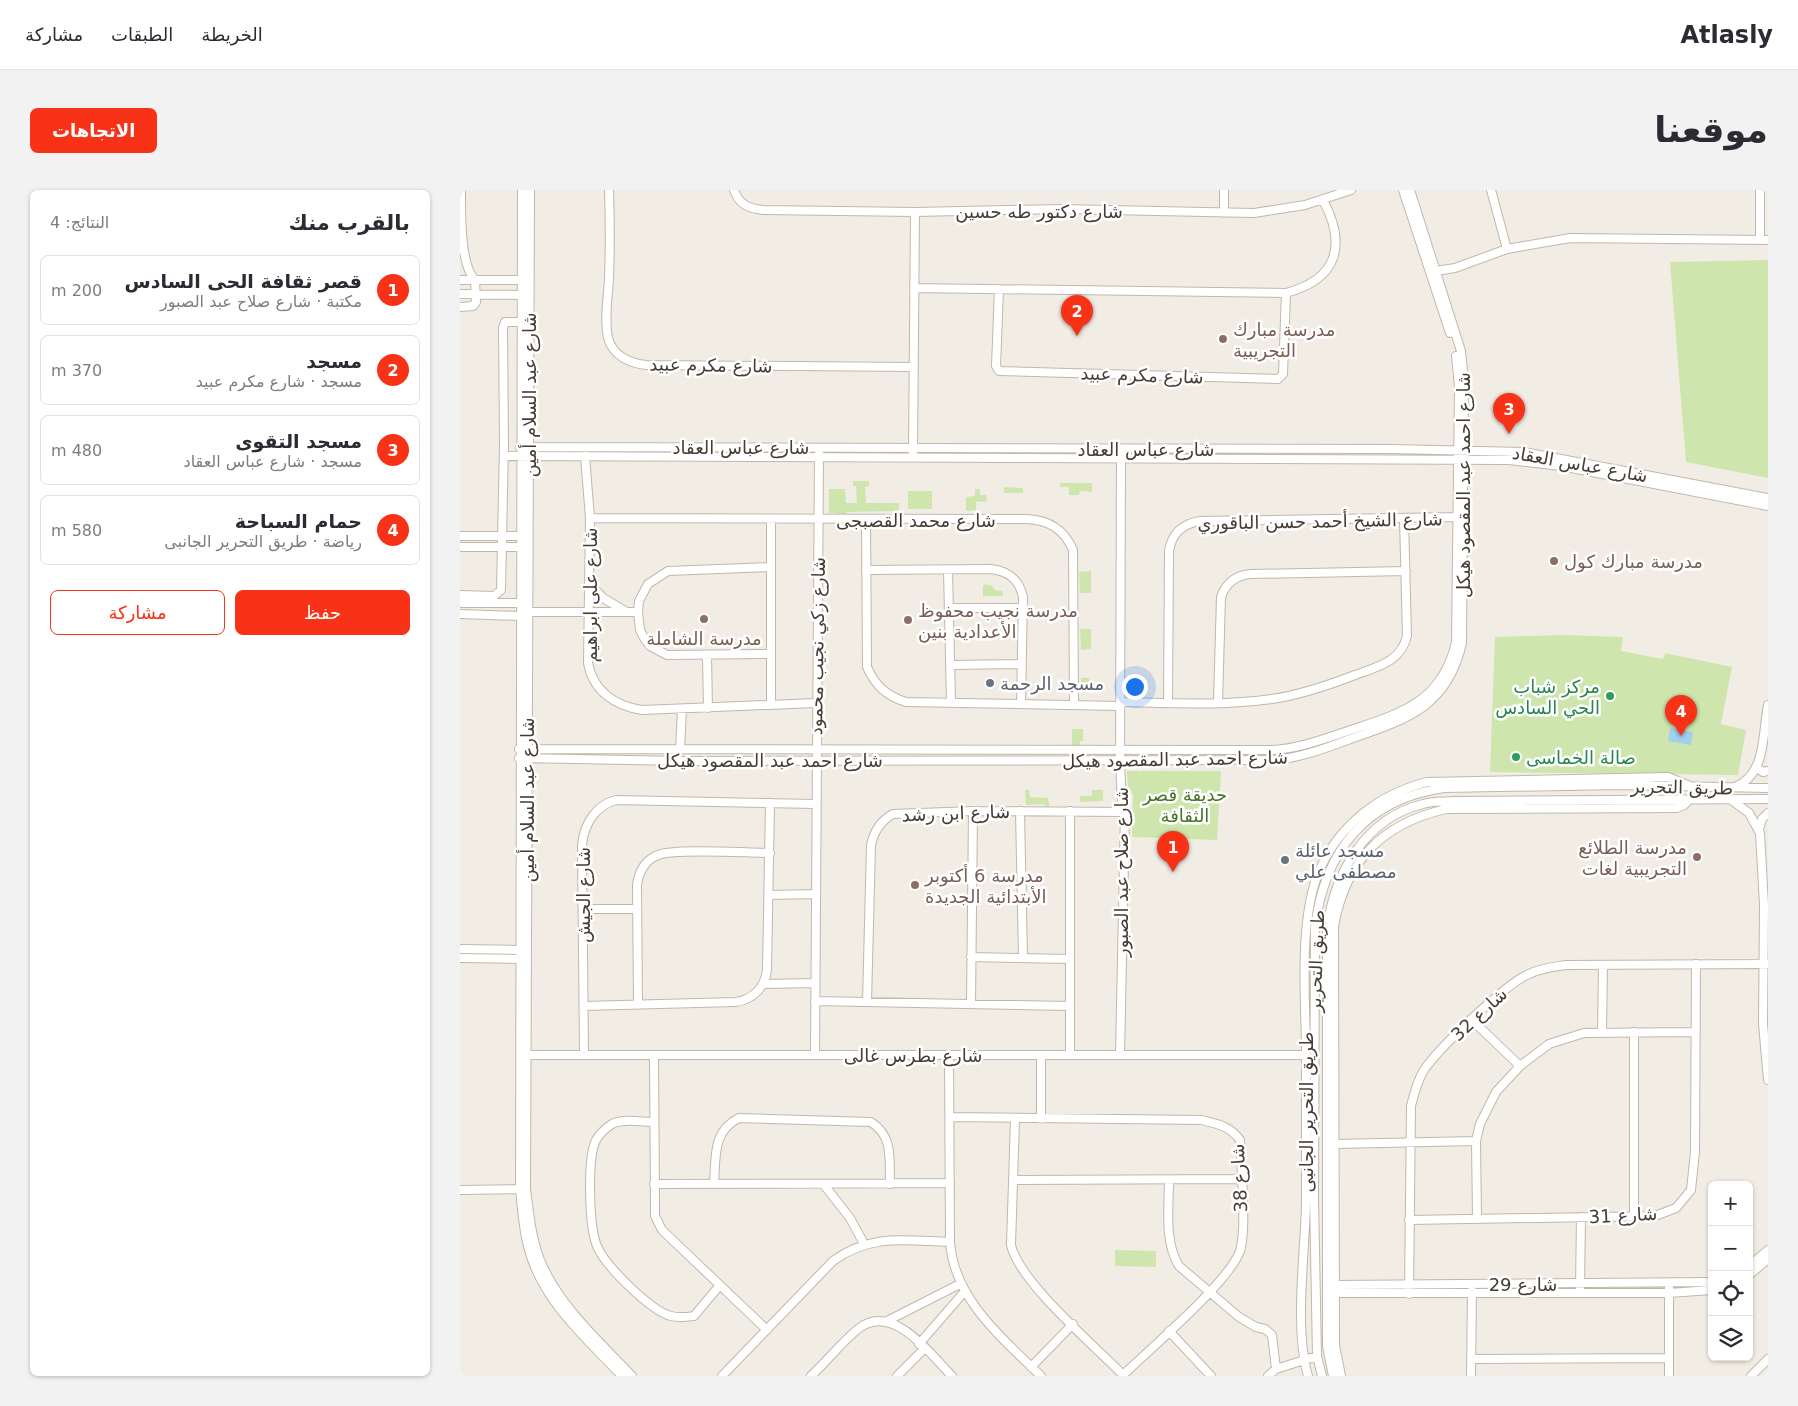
<!DOCTYPE html>
<html lang="ar">
<head>
<meta charset="utf-8">
<style>
	:root { --surface:#fff; --page:#f2f2f3; --text:#2b2b33; --muted:#7c7c81; --line:#e1e1e2; --accent:#f73216 }
	body { margin:0; font-family:"DejaVu Sans",Cairo,sans-serif; background:var(--page); color:var(--text); direction:rtl }
	.controls { position:absolute; right:15px; bottom:15px; display:grid; overflow:hidden; border-radius:8px; box-shadow:0 1px 4px #0004 }
	.controls button { width:45px; height:45px; display:grid; place-items:center; padding:0; border:0; border-bottom:1px solid var(--line); background:var(--surface); color:var(--text); font:25px sans-serif }
	.you { position:absolute; left:674px; top:496px; width:18px; height:18px; margin:-12px; border:4px solid #fff; border-radius:50%; background:#1a73e8; box-shadow:0 0 0 8px #1a73e833 }
	.badge { display:grid; place-items:center; width:32px; height:32px; border-radius:50%; background:var(--accent); color:#fff; font-size:16px; font-weight:700 }
	.pin { position:absolute; translate:-50% -41px; filter:drop-shadow(0 1px 2px #0008) }
	.pin::after { content:''; position:absolute; top:26px; width:18px; height:15px; background:inherit; clip-path:polygon(0 0,100% 0,50% 100%) }
	.list { margin:0; padding:0; list-style:none }
	h2 { display:flex; justify-content:space-between; align-items:center; height:65px; margin:0; padding:0 20px; font-size:21px }
	h2 small { font-size:16px; font-weight:400; color:var(--muted) }
	.list li { display:grid; grid-template-columns:32px 1fr auto; gap:15px; align-items:center; box-sizing:border-box; height:70px; margin:0 10px 10px; padding:0 10px; border:1px solid var(--line); border-radius:8px }
	.list b { display:block; font-size:19px; white-space:nowrap }
	.list p { margin:0; font-size:16px; white-space:nowrap; color:var(--muted) }
	.list em { font-size:16px; font-style:normal; color:var(--muted) }
	.actions { display:flex; gap:10px; padding:15px 20px }
	.actions a { flex:1; padding:11px 0; border:1px solid var(--accent); border-radius:8px; text-align:center; font-size:18px; color:var(--accent) }
	.actions .main { background:var(--accent); color:#fff }
	.icon { flex:none; width:28px; height:28px; fill:none; stroke:currentColor; stroke-width:2; stroke-linecap:round; stroke-linejoin:round }
	.map { position:relative; flex:none; width:1308px; height:1186px; overflow:hidden; direction:ltr; border-radius:8px }
	header { display:flex; align-items:center; gap:30px; box-sizing:border-box; height:70px; padding:0 25px; background:var(--surface); border-bottom:1px solid var(--line) }
	header strong { font-size:24px }
	nav { display:flex; gap:28px; margin-inline-start:auto; font-size:18px }
	.intro { display:flex; align-items:center; justify-content:space-between; box-sizing:border-box; height:120px; padding:0 30px }
	h1 { margin:0; font-size:35px }
	.button { padding:12px 22px; border-radius:8px; background:var(--accent); color:#fff; font-size:18px; font-weight:700 }
	main { display:flex; gap:30px; padding:0 30px }
	aside { flex:1; background:var(--surface); border-radius:8px; box-shadow:0 1px 4px #0004 }
	.map>svg:first-child { display:block }
	.green { fill:#cee6ad }
	.water { fill:#a0d1ef }
	.lines { fill:none; stroke-linecap:round; stroke-linejoin:round }
	.minor-casing { stroke:#c0b8aa; stroke-width:10 }
	.minor { stroke:#fff; stroke-width:8 }
	.education-dot { fill:#8d6e63; stroke:#fff; stroke-width:2 }
	.worship-dot { fill:#6b7280; stroke:#fff; stroke-width:2 }
	.leisure-dot { fill:#2e9e5b; stroke:#fff; stroke-width:2 }
	.labels { text-anchor:middle; dominant-baseline:central; stroke-width:5; stroke-linejoin:round; paint-order:stroke }
	.street-label { font-size:18px; fill:#443d34; stroke:#fff }
	.education-label { font-size:18px; fill:#785e54; stroke:#fff; text-anchor:start }
	.worship-label { font-size:18px; fill:#5b616d; stroke:#fff; text-anchor:start }
	.leisure-label { font-size:18px; fill:#27864d; stroke:#fff; text-anchor:end }
	.park-label { font-size:18px; fill:#477429; stroke:#fff }
</style>
</head>
<body>
<header>
<strong>Atlasly</strong>
<nav><a>الخريطة</a><a>الطبقات</a><a>مشاركة</a></nav>
</header>
<div class="intro"><h1>موقعنا</h1><a class="button">الاتجاهات</a></div>
<main>
<div class="map">
<svg width="1308" height="1186" viewBox="0 0 1308 1186">
	<rect width="100%" height="100%" fill="#f2ede4"/>
	<path class="green" d="M1308 70V288L1226 272 1210 72Z
		M393 291H409V296L405 297 406 313H439L438 326H434V321L386 322V328H378V323H369V299H385L386 313H397L396 296H393Z
		M600 293H632V302L620 301 619 305H609V297H600Z
		M544 297 563 298V303H544Z
		M515 299H520V305H526L527 311 516 312V320L506 321V307L515 306Z
		M448 301H472V319H448Z
		M631 381V403H620L619 382Z
		M525 394 532 396 535 400 543 401V406H523V396Z
		M620 439H631V459L621 460Z
		M1103 445 1163 447 1161 461 1203 469 1205 463 1272 477 1261 534 1286 540 1278 585 1030 582 1035 447Z
		M621 488H629V498L639 496V501H621Z
		M612 539H623V551H620V559H612Z
		M667 581H761L757 650 672 647 673 604 668 598Z
		M565 600H569L570 607 588 608 590 620H585V614L566 615Z
		M632 600H643V611L620 612V606H632Z
		M655 1060 696 1061V1077L655 1076Z"/>
	<path class="water" d="M1210 538 1233 542 1231 555 1208 551Z"/>
	<g class="lines">
		<defs>
			<path id="minor" d="M62 0 60 999C62 1018 63 1038 68 1056 81 1110 126 1148 162 1186
				M70 0 66 999C69 1022 71 1047 80 1070 99 1116 138 1150 172 1186
				M149 0C150 30 150 60 149 89 148 108 144 130 148 148 153 166 170 173 186 175L454 177
				M274 0C279 15 290 19 304 20L455 22 600 19 794 23 845 15 891 0
				M764 0V23
				M943 0 990 143
				M1031 0 1047 59
				M1300 0V50
				M976 81 995 78 1047 59 1110 48 1308 50
				M0 90H65
				M454 98 826 103C878 89 887 55 863 10
				M539 99 536 176 539 181 818 189 823 184 826 103
				M0 104 61 105
				M0 117 13 116 16 112 15 90C0 75 1 24 1 0
				M60 257 931 259 1064 262 1308 308
				M453 263 455 22
				M44 266 1049 270 1101 276 1308 316
				M125 266 130 328 128 473C133 501 155 516 182 520L356 513
				M130 328 567 329C589 330 604 339 613 360L614 515
				M406 330 407 477C415 495 426 506 446 512L660 516
				M0 346H60
				M0 357H60
				M406 380 531 379C548 381 559 389 563 407L561 514
				M488 380 491 513
				M129 393 143 408 165 421
				M0 405 34 406 41 400 44 253 43 138 45 132H61
				M0 413H60
				M490 418H562
				M68 422H178
				M0 424 60 426
				M311 464 207 465 190 456 184 448 180 440 178 422 179 411 188 394 208 381 311 377
				M247 466 248 518
				M491 475 561 474
				M660 512C710 513 762 516 812 509 840 505 869 495 895 485 917 477 941 472 947 446L944 328
				M758 512 761 407C766 393 776 385 791 384L946 381
				M708 513 709 361C712 343 722 334 740 331L998 327
				M311 515V330
				M59 559 811 560C837 559 861 550 885 542 938 524 982 514 996 452L999 197 996 166
				M220 560 222 519
				M59 568 223 571 812 570C841 568 866 558 893 548 948 529 988 516 1002 453L1004 191 1001 161 950 0
				M1297 578 1303 582 1308 581
				M1275 597C1307 584 1302 544 1308 515
				M1270 609 1289 623 1300 643 1304 715 1303 834 1308 890
				M560 621 563 768
				M1299 639 1302 629 1308 623
				M309 705 356 704
				M123 719H176
				M0 759 59 760
				M511 767 610 769
				M0 768 59 769
				M303 794 355 793
				M355 811 610 816
				M407 812 411 655C414 641 420 631 433 624L513 621 665 622
				M511 814 513 621
				M178 815 177 695C179 681 185 670 198 665 214 658 288 663 310 663
				M124 816 275 812C293 810 305 797 307 780L310 613
				M1013 831 1060 876
				M1142 842 1143 775
				M61 865H846
				M124 865 122 655C124 634 136 615 156 610L356 614
				M194 865 195 1012V1026L202 1040 307 1140
				M355 865 359 264
				M489 865 490 1052C494 1109 542 1148 581 1186
				M610 865V621
				M660 865 665 622 662 614 660 571 661 264
				M490 927 741 930C758 934 770 936 780 950 781 976 787 1038 780 1061 769 1092 690 1159 663 1185
				M581 929V865
				M555 930 551 1055C559 1092 635 1156 664 1186
				M194 932C183 932 162 928 152 934 146 938 140 943 136 950 127 968 129 1037 137 1056 145 1076 191 1121 211 1126 219 1128 226 1127 234 1126L260 1095
				M874 954 1016 951
				M554 990 781 989
				M709 990C709 1017 704 1052 719 1076L779 1127 796 1137 805 1139 812 1145 816 1179
				M194 994 490 993
				M254 994C256 968 252 941 279 928L411 932C434 947 429 969 430 994
				M364 995 390 1028 404 1054
				M0 1000 60 999
				M1174 1027V842
				M1017 1028 1016 951 1020 934 1036 902 1060 876 1089 854 1124 843 1236 842
				M949 1030 1195 1026 1216 1018 1231 1000 1235 962 1236 774
				M1289 1076 1308 1060
				M1289 1085 1308 1069
				M874 1095 1252 1092
				M1120 1098 1121 1027
				M875 1103H1209L1252 1100
				M949 1104 951 916C954 904 957 891 964 880 979 858 1045 794 1069 784 1081 778 1093 777 1106 775L1308 774
				M427 1131 500 1094
				M709 1141 751 1186
				M459 1154 505 1101
				M1011 1169 1209 1168
				M571 1177 613 1134
				M262 1186 373 1071C411 1043 446 1051 490 1052
				M351 1186C367 1171 381 1153 398 1139 432 1111 470 1164 492 1186
				M437 1186 464 1159
				M808 1186 816 1179 857 1166
				M848 1186C834 1137 845 1065 846 1013 846 960 846 907 846 855 845 803 839 726 860 679 880 634 920 604 967 592L1208 587 1230 596
				M862 1186 857 1166 854 1007 855 738C864 661 906 609 984 598L1161 595 1308 598
				M873 1186 867 1156V739C874 684 905 628 963 614 973 611 984 612 994 611L1308 609
				M881 1186 875 1155V1137L874 736C886 671 921 634 986 619L1217 618 1224 615 1230 609
				M1011 1186 1012 1101
				M1209 1186V1098
				M1291 1186 1308 1169"/>
		</defs>
		<use href="#minor" class="minor-casing"/>
		<use href="#minor" class="minor"/>
	</g>
	<g class="education-dot">
		<circle cx="763" cy="149" r="5"/>
		<circle cx="1094" cy="371" r="5"/>
		<circle cx="244" cy="429" r="5"/>
		<circle cx="448" cy="430" r="5"/>
		<circle cx="1237" cy="667" r="5"/>
		<circle cx="455" cy="695" r="5"/>
	</g>
	<g class="worship-dot">
		<circle cx="530" cy="493" r="5"/>
		<circle cx="825" cy="670" r="5"/>
	</g>
	<g class="leisure-dot">
		<circle cx="1150" cy="506" r="5"/>
		<circle cx="1056" cy="567" r="5"/>
	</g>
	<g class="labels">
		<g class="street-label">
			<text x="579" y="21">شارع دكتور طه حسين</text>
			<text transform="translate(251 175) rotate(1)">شارع مكرم عبيد</text>
			<text transform="translate(682 185) rotate(2)">شارع مكرم عبيد</text>
			<text transform="translate(69 205) rotate(-90)">شارع عبد السلام أمين</text>
			<text x="281" y="257">شارع عباس العقاد</text>
			<text x="686" y="259">شارع عباس العقاد</text>
			<text transform="translate(1120 274) rotate(10)">شارع عباس العقاد</text>
			<text transform="translate(1003 295) rotate(-90)">شارع احمد عبد المقصود هيكل</text>
			<text x="456" y="330">شارع محمد القصبجى</text>
			<text transform="translate(860 331) rotate(-1)">شارع الشيخ أحمد حسن الباقوري</text>
			<text transform="translate(130 405) rotate(-90)">شارع على ابراهيم</text>
			<text transform="translate(357 456) rotate(-89)">شارع زكي نجيب محمود</text>
			<text transform="translate(715 569) rotate(-1)">شارع احمد عبد المقصود هيكل</text>
			<text x="310" y="570">شارع احمد عبد المقصود هيكل</text>
			<text transform="translate(1222 597) rotate(1)">طريق التحرير</text>
			<text transform="translate(67 610) rotate(-90)">شارع عبد السلام أمين</text>
			<text transform="translate(496 623) rotate(-2)">شارع ابن رشد</text>
			<text transform="translate(661 682) rotate(-90)">شارع صلاح عبد الصبور</text>
			<text transform="translate(123 705) rotate(-90)">شارع الجيش</text>
			<text transform="translate(856 771) rotate(-88)">طريق التحرير</text>
			<text transform="translate(1019 824) rotate(-43)">شارع 32</text>
			<text x="453" y="865">شارع بطرس غالى</text>
			<text transform="translate(846 922) rotate(-90)">طريق التحرير الجانبى</text>
			<text transform="translate(779 988) rotate(-93)">شارع 38</text>
			<text transform="translate(1163 1025) rotate(-3)">شارع 31</text>
			<text x="1063" y="1094">شارع 29</text>
		</g>
		<g class="education-label">
			<text x="773" y="139">مدرسة مبارك<tspan x="773" dy="21">التجريبية</tspan></text>
			<text x="1104" y="371">مدرسة مبارك كول</text>
			<text x="458" y="420">مدرسة نجيب محفوظ<tspan x="458" dy="21">الأعدادية بنين</tspan></text>
			<text x="244" y="448" text-anchor="middle">مدرسة الشاملة</text>
			<text x="1227" y="657" text-anchor="end">مدرسة الطلائع<tspan x="1227" dy="21">التجريبية لغات</tspan></text>
			<text x="465" y="685">مدرسة 6 أكتوبر<tspan x="465" dy="21">الأبتدائية الجديدة</tspan></text>
		</g>
		<g class="worship-label">
			<text x="540" y="493">مسجد الرحمة</text>
			<text x="835" y="660">مسجد عائلة<tspan x="835" dy="21">مصطفى علي</tspan></text>
		</g>
		<g class="leisure-label">
			<text x="1140" y="496">مركز شباب<tspan x="1140" dy="21">الحي السادس</tspan></text>
			<text x="1066" y="567" text-anchor="start">صالة الخماسى</text>
		</g>
		<g class="park-label">
			<text x="725" y="604">حديقة قصر<tspan x="725" dy="21">الثقافة</tspan></text>
		</g>
	</g>
</svg>
<div class="controls">
<button>+</button>
<button>−</button>
<button><svg class="icon" aria-label="locate" viewBox="0 0 24 24"><circle cx="12" cy="12" r="6"/><path d="M12 2v4M12 18v4M2 12h4M18 12h4"/></svg></button>
<button><svg class="icon" aria-label="layers" viewBox="0 0 24 24"><path d="M12 4l9 5-9 5-9-5zM3 14l9 5 9-5"/></svg></button>
</div>
<div class="you"></div>
<div class="pin badge" style="left:713px;top:682px">1</div>
<div class="pin badge" style="left:617px;top:146px">2</div>
<div class="pin badge" style="left:1049px;top:244px">3</div>
<div class="pin badge" style="left:1221px;top:546px">4</div>
</div>
<aside>
<h2>بالقرب منك<small>النتائج: 4</small></h2>
<ul class="list">
<li><span class="badge">1</span><div><b>قصر ثقافة الحى السادس</b><p>مكتبة · شارع صلاح عبد الصبور</p></div><em>200 m</em></li>
<li><span class="badge">2</span><div><b>مسجد</b><p>مسجد · شارع مكرم عبيد</p></div><em>370 m</em></li>
<li><span class="badge">3</span><div><b>مسجد التقوى</b><p>مسجد · شارع عباس العقاد</p></div><em>480 m</em></li>
<li><span class="badge">4</span><div><b>حمام السباحة</b><p>رياضة · طريق التحرير الجانبى</p></div><em>580 m</em></li>
</ul>
<div class="actions"><a class="main">حفظ</a><a>مشاركة</a></div>
</aside>
</main>
</body>
</html>
